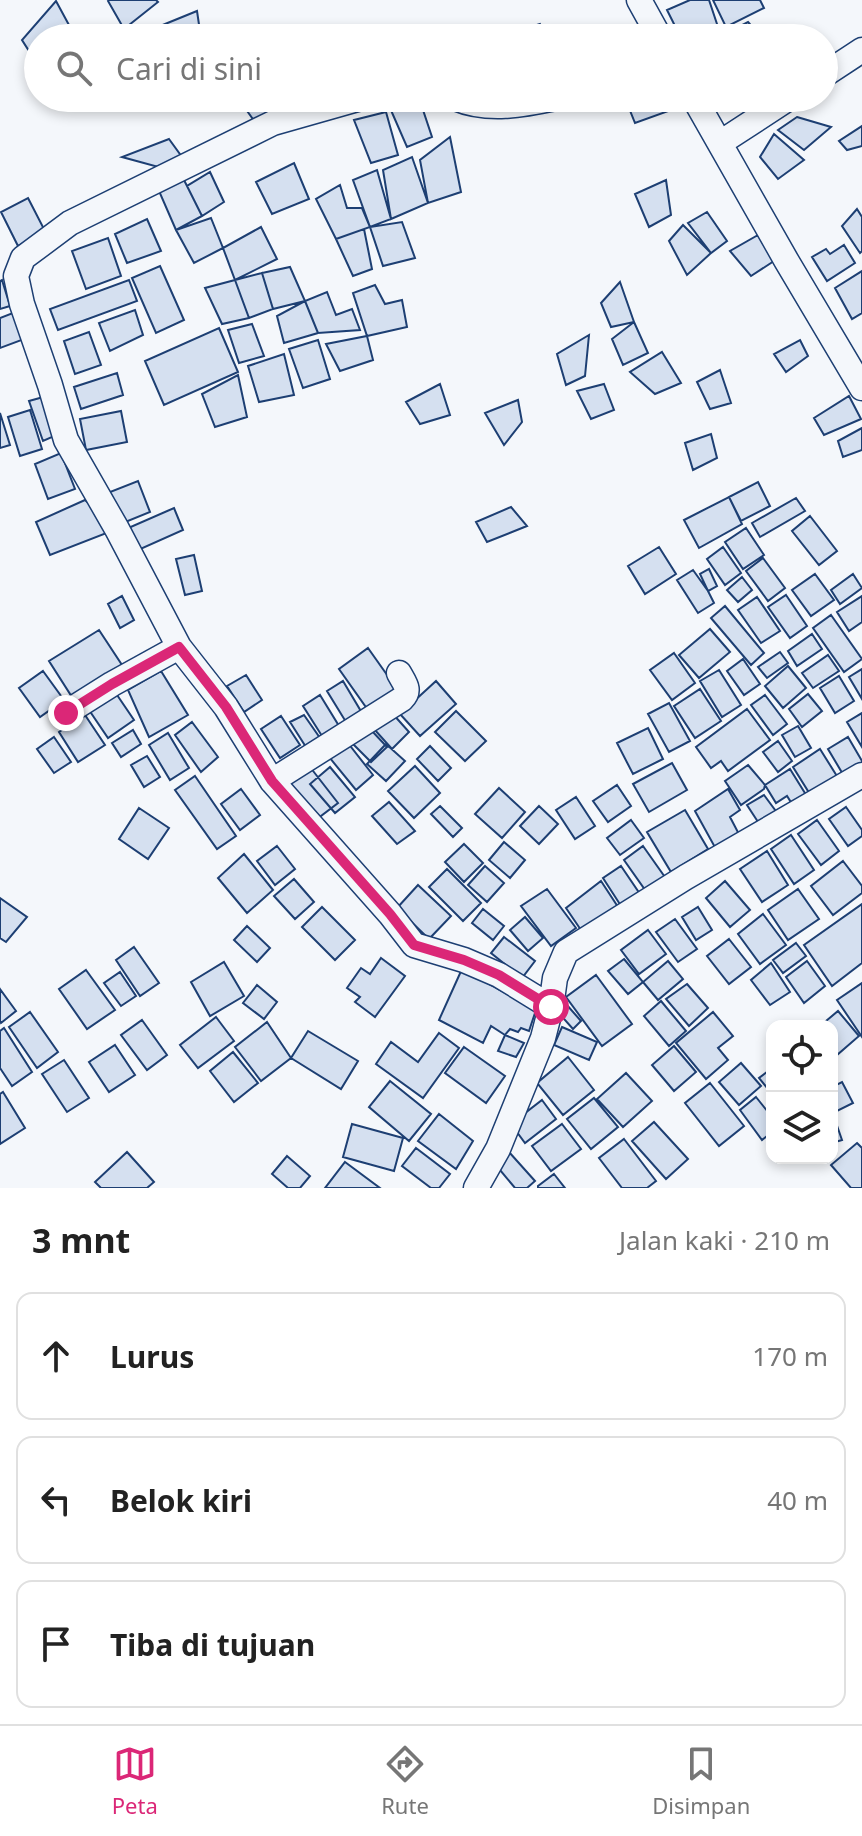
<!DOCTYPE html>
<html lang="id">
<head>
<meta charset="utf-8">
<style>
	:root { --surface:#fff; --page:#f6f6f6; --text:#222; --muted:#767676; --line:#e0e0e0; --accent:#db2777 }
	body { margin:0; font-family:"Noto Sans",sans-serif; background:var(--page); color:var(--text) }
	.controls { position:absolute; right:24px; bottom:24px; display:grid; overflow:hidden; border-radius:16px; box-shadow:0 4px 12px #0003 }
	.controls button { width:72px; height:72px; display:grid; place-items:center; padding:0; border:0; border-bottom:2px solid var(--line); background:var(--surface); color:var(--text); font:40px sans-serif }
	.stop { position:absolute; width:24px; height:24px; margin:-18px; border:6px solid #db2777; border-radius:50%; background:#fff }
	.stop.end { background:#db2777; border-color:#fff; box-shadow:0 2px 8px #0008 }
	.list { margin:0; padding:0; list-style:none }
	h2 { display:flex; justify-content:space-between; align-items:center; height:104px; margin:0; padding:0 32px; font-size:34px }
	h2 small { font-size:26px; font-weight:400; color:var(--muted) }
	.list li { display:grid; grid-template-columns:52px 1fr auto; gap:24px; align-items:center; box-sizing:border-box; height:128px; margin:0 16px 16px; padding:0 16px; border:2px solid var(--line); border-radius:16px }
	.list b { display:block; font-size:30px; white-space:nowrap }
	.list em { font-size:26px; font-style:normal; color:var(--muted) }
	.icon { flex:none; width:44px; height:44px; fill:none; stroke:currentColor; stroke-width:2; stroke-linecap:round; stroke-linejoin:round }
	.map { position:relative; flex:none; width:862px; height:1188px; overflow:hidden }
	.search { position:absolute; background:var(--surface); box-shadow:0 4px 12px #0003; left:24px; right:24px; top:24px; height:88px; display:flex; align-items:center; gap:20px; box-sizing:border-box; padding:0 28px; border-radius:44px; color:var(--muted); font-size:30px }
	.sheet { height:536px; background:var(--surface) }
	nav { display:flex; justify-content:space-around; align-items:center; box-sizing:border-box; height:112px; border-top:2px solid var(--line); background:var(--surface); font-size:22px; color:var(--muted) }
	nav a { display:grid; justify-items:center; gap:4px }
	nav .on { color:var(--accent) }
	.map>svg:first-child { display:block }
	.building { fill:#d5e0f0; stroke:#1d3f73; stroke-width:2 }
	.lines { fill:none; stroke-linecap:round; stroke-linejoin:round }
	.minor-casing { stroke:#1d3f73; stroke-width:27 }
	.minor { stroke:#f4f7fb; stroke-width:24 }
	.route { stroke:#db2777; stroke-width:10 }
</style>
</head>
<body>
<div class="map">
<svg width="862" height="1188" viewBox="0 0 862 1188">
	<rect width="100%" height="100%" fill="#f4f7fb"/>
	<path class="building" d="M109 0H156L158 2 124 29 108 1Z
		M690 0H709L719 30 706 38H681L667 10Z
		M713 0H760L764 8 726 27Z
		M56 1 76 38H38V65L22 40Z
		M197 11 201 38H140L138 35Z
		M748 22 755 30 761 28 767 38H727L725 34Z
		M540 24 550 38H520L515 32Z
		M62 98H95L68 108Z
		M261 98H278L280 109 255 122 245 108Z
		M415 98H419L432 137 407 147 390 108Z
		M625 98H669L674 109 635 123Z
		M386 112 398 155 371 163 354 120Z
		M797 117 831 127 804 150 778 130Z
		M862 126V146L847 150 839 141Z
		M774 134 804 160 778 179 760 157Z
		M450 137 461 192 428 203 420 160Z
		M169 139 182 157 162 168 122 157Z
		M412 157 428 203 391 219 383 170Z
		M294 163 309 199 272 214 256 182Z
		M377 170 391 219 370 227 353 180Z
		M210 172 224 202 202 216 187 186Z
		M183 178 202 216 176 230 159 191Z
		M666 180 671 215 649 227 635 194Z
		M340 185 347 208H362L370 227 336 239 316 199Z
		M28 198 45 231 18 246 1 212Z
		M857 209 862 217V251L860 253 842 226Z
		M707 212 727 241 711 253 688 223Z
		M211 218 223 248 194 263 176 230Z
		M147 219 161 251 127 263 115 234Z
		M402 222 415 258 383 266 370 227Z
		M683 225 711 253 687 275 669 241Z
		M261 227 277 259 235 280 223 248Z
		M364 229 372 269 353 276 336 239Z
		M758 235 774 261 751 276 730 251Z
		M108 238 121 276 86 289 72 251Z
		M844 245 855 263 827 281 812 257 826 249 830 254Z
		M160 266 184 320 156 333 132 278Z
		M290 267 305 301 273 309 262 273Z
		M862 271V313L852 319 835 288Z
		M262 273 273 309 249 318 235 280Z
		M2 280 10 306 0 309V281Z
		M129 280 137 301 58 330 50 309Z
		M235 280 249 318 222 324 205 288Z
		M620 282 634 322 611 327 601 303Z
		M375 285 385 304 402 300 407 327 367 336 353 293Z
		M327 292 336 315 352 309 360 330 318 333 305 301Z
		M305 301 318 333 284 343 277 316Z
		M135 310 143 335 110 351 99 323Z
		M18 311 27 338 0 348V318Z
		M634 322 648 353 623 365 612 339Z
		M252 324 264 356 239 363 228 330Z
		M219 328 238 372 164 405 145 361Z
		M89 332 101 365 75 374 64 341Z
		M589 335 585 376 566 385 557 354Z
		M367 336 373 360 340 371 326 344Z
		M318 340 330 379 303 388 289 349Z
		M800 340 808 356 786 372 774 354Z
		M662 352 681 383 655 394 630 372Z
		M284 354 294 395 259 402 248 366Z
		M720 370 731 403 710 409 697 382Z
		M117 373 123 395 81 409 74 387Z
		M238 375 247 417 215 427 202 394Z
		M440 384 450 415 420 424 406 402Z
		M604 384 614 410 591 419 577 391Z
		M47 396 59 434 43 441 29 401Z
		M849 396 861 419 824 435 814 418Z
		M518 400 522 422 504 445 485 413Z
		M30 410 42 449 20 456 8 417Z
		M121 411 127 442 86 450 80 419Z
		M0 413 10 445 0 448Z
		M862 428V450L843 457 838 441Z
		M711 434 717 458 693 470 685 443Z
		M61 453 75 489 48 499 35 464Z
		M138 481 150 512 123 523 110 492Z
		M758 482 770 506 741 521 729 497Z
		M729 497 742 524 699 548 684 520Z
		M796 498 805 511 760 537 752 523Z
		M85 500 117 529 50 555 36 522Z
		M511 507 527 526 487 542 476 522Z
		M174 508 183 530 136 551 126 529Z
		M810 516 837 551 819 565 792 531Z
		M746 528 764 555 743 569 725 542Z
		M659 547 676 574 645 594 628 566Z
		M723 547 741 573 725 585 707 559Z
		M194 555 202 591 185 595 176 559Z
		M763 558 785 588 768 601 746 571Z
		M709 569 717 586 708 591 700 574Z
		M693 570 708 591 714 603 698 613 677 580Z
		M815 574 834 600 811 616 792 590Z
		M853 574 862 588 840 604 831 590Z
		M742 577 752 590 738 602 727 590Z
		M786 595 807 626 790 638 768 607Z
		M122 596 134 620 120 628 108 604Z
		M862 596V622L849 631 837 612Z
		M757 597 780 631 761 643 738 610Z
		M725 606 764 653 751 665 711 618Z
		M831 615 862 659 844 672 813 628Z
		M710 629 730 652 699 678 679 655Z
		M99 630 122 665 72 697 49 661Z
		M812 634 822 649 797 666 788 651Z
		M368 648 397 689 368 710 339 669Z
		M780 652 788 663 767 678 758 667Z
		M674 653 695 683 672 700 650 670Z
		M828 655 839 671 813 688 802 673Z
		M743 659 760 684 744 695 727 671Z
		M788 666 806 688 783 708 765 686Z
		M862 669V699L849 677Z
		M719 670 741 705 722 717 700 681Z
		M43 671 64 700 40 717 19 688Z
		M161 671 188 715 149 737 128 690Z
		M246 675 262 700 244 712 227 686Z
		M839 676 854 701 835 713 820 688Z
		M343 681 362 713 346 722 327 691Z
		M436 681 456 704 420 736 400 714Z
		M113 689 134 720 108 738 87 707Z
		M700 689 721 721 695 738 674 706Z
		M808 694 822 711 802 727 789 709Z
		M320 695 339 726 322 736 303 706Z
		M765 695 787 724 773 735 751 705Z
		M669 703 690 741 669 752 648 714Z
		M747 709 770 740 728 771 721 761 711 768 696 747Z
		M456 711 486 741 465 761 435 732Z
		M392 713 409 732 392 749 374 729Z
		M862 713V747L847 722Z
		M85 715 105 745 78 762 59 732Z
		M304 715 320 738 306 747 290 722Z
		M281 716 300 745 280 758 261 729Z
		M192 722 218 757 201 772 175 735Z
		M798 726 811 748 795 757 782 735Z
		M648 728 663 759 633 774 617 743Z
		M133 730 141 744 121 757 112 743Z
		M372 731 387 747 371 762 351 742Z
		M168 733 189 768 170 780 149 745Z
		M54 737 71 762 54 773 37 749Z
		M848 737 862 761V765L844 776 828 749Z
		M344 738 373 775 356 790 325 752Z
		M778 741 792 761 778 772 763 752Z
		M386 744 405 761 386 781 367 764Z
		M430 746 451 768 438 781 417 759Z
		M820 749 840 781 813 799 793 767Z
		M147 756 160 777 144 787 131 765Z
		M672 763 687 790 649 812 633 784Z
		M748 765 765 785 764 789 741 805 725 781Z
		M415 766 440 793 414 818 388 791Z
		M310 767 338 803 313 822 286 786Z
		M330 767 355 797 335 813 310 784Z
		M790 769 808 798 794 807 787 796 776 803 765 785Z
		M195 776 236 836 217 849 175 790Z
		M617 785 631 806 608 822 593 801Z
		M499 788 525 812 502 838 475 814Z
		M241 789 260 815 240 830 221 804Z
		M728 789 740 810 730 817 741 838 717 851 695 811Z
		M764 795 778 814 760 825 747 805Z
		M576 797 595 826 575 839 556 810Z
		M389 802 415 831 397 844 372 816Z
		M440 806 462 828 453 837 431 814Z
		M539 806 558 824 539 844 520 826Z
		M846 807 862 830V836L848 846 829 819Z
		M139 808 169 828 148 859 119 839Z
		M685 810 708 849 671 872 647 832Z
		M631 820 644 838 620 855 607 838Z
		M817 820 839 851 821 865 798 834Z
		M791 835 814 870 794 884 771 849Z
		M504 842 525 860 510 878 489 860Z
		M464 844 483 863 464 882 445 862Z
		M277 846 295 869 275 885 257 861Z
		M643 846 667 880 648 894 624 860Z
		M767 851 788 885 762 902 740 869Z
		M244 854 273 890 247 913 218 878Z
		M843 861 862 886V893L833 915 811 886Z
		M485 866 504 883 487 902 468 885Z
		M621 866 642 897 623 909 603 878Z
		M447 869 481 903 463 921 429 887Z
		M294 879 314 902 295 919 274 896Z
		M601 881 620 910 583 933 566 908Z
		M725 881 750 910 730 927 706 898Z
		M418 885 451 916 429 939 397 908Z
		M547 889 576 928 551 946 521 906Z
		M798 889 819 919 788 940 768 910Z
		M0 898 27 917 6 942 0 938Z
		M862 904V963L832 986 804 945Z
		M322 907 355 940 335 960 302 927Z
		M698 907 712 930 696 940 682 917Z
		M483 909 504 926 493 940 472 923Z
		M763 914 786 945 760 964 738 934Z
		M525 917 543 938 528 951 510 930Z
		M675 919 697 949 678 962 656 932Z
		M247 926 270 948 257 962 234 940Z
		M648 930 666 954 639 974 621 950Z
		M504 937 535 961 522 978 491 953Z
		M729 939 751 967 729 984 707 956Z
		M796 943 806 956 783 973 773 960Z
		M134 947 159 983 140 996 116 960Z
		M381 958 405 976 375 1017 355 1002 360 997 347 988 361 968 370 974Z
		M624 959 643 982 628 994 608 971Z
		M668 961 683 979 658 1000 643 982Z
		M807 961 825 986 804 1003 786 977Z
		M224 962 244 996 210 1016 191 982Z
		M771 963 790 992 770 1005 751 980Z
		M462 969 536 1010 529 1031 521 1028 518 1032 510 1029 505 1035 491 1026 483 1043 439 1020Z
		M86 970 115 1010 87 1029 59 989Z
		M120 972 136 996 121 1006 104 983Z
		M596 975 632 1024 602 1046 566 997Z
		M862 983V1037L837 1000Z
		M687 984 708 1008 689 1026 666 999Z
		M257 985 277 1002 264 1019 243 1003Z
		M0 989 16 1011 1 1023 0 1021Z
		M661 1001 686 1031 669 1046 644 1016Z
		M566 1004 581 1021 573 1029 557 1011Z
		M838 1011 859 1036 837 1055 832 1049V1026H820Z
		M30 1012 58 1052 37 1068 9 1027Z
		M713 1012 733 1036 718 1048 728 1060 706 1079 676 1043Z
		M216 1017 234 1041 198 1068 180 1045Z
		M142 1020 167 1055 147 1070 121 1035Z
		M267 1022 291 1058 261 1081 235 1047Z
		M562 1027 597 1042 589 1060 554 1045Z
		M4 1028 32 1072 12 1086 0 1068V1031Z
		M308 1031 358 1061 341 1089 291 1058Z
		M439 1033 459 1048 423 1098 376 1064 391 1042 418 1062Z
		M505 1035 524 1043 516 1057 498 1051Z
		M115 1045 135 1075 109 1092 89 1062Z
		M674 1046 696 1072 674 1091 652 1065Z
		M464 1047 505 1076 486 1103 445 1073Z
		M233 1052 258 1083 234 1102 210 1071Z
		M568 1057 594 1090 563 1115 537 1083Z
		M64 1060 89 1098 67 1112 42 1074Z
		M741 1063 761 1086 739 1105 719 1082Z
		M772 1068V1094L759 1078Z
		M626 1073 652 1101 623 1127 597 1099Z
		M390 1081 431 1114 409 1141 369 1107Z
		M842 1082 853 1103 835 1112 832 1106V1087Z
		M710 1083 744 1126 719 1146 685 1103Z
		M3 1092 25 1128 0 1144V1094Z
		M756 1097 772 1117V1132L762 1140 740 1110Z
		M594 1098 618 1127 591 1149 567 1119Z
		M542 1100 556 1119 525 1143 511 1124Z
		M439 1114 473 1141 456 1169 418 1141Z
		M834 1117 842 1140 832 1143V1118Z
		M654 1122 688 1159 666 1179 632 1141Z
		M352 1124 403 1138 394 1171 343 1157Z
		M562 1124 581 1149 551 1171 532 1146Z
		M624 1139 656 1181 647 1188H622L599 1158Z
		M857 1143 862 1148V1188H851L831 1165Z
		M416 1148 450 1174 439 1188H431L402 1166Z
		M127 1152 154 1182 147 1188H101L95 1182Z
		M509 1152 535 1181 527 1188H515L495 1164Z
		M287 1156 310 1176 300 1188H288L272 1174Z
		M345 1162 380 1188H325Z
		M554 1174 565 1188H538V1186Z"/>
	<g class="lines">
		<defs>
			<path id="minor" d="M639 0 660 38
				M824 75 862 50
				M361 98 273 123 70 223 23 258 16 276 22 304 50 385 66 440 117 529 179 647 226 707 272 781 390 914 414 945 464 960 499 975 551 1007
				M455 98C488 112 522 105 556 98
				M694 98 786 260 862 388
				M720 143 789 98
				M66 713 112 684 179 647
				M272 781 402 699C411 690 405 684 399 673
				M476 1188 498 1149 543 1038 551 1007 555 978 566 952 686 877 862 775"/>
		</defs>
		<use href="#minor" class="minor-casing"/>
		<use href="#minor" class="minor"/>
	</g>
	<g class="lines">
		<path class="route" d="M66 713 112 684 179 647 226 707 272 781 390 914 414 945 464 960 499 975 551 1007"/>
	</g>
</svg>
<div class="controls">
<button><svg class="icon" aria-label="locate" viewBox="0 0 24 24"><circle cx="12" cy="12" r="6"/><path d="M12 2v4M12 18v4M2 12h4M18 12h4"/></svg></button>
<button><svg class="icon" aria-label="layers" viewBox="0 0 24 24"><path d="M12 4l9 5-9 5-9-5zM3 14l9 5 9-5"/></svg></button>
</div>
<div class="stop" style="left:551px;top:1007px"></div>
<div class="stop end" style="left:66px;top:713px"></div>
<div class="search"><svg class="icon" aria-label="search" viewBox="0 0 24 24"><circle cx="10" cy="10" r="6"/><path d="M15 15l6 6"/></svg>Cari di sini</div>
</div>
<section class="sheet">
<h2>3 mnt<small>Jalan kaki · 210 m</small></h2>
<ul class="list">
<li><svg class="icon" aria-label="ahead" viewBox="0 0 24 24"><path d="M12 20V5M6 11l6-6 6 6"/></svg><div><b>Lurus</b></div><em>170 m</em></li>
<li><svg class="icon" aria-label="left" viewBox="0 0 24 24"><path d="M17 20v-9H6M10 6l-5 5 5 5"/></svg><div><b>Belok kiri</b></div><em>40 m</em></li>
<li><svg class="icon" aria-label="arrive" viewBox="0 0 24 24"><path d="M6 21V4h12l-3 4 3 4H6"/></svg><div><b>Tiba di tujuan</b></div></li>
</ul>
</section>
<nav>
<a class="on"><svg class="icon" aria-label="map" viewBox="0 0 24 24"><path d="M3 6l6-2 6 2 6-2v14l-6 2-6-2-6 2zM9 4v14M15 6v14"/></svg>Peta</a>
<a><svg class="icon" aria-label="directions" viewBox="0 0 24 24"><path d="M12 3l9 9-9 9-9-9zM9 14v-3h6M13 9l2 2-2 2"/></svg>Rute</a>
<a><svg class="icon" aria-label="saved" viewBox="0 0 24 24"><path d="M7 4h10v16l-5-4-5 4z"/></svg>Disimpan</a>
</nav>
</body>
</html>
